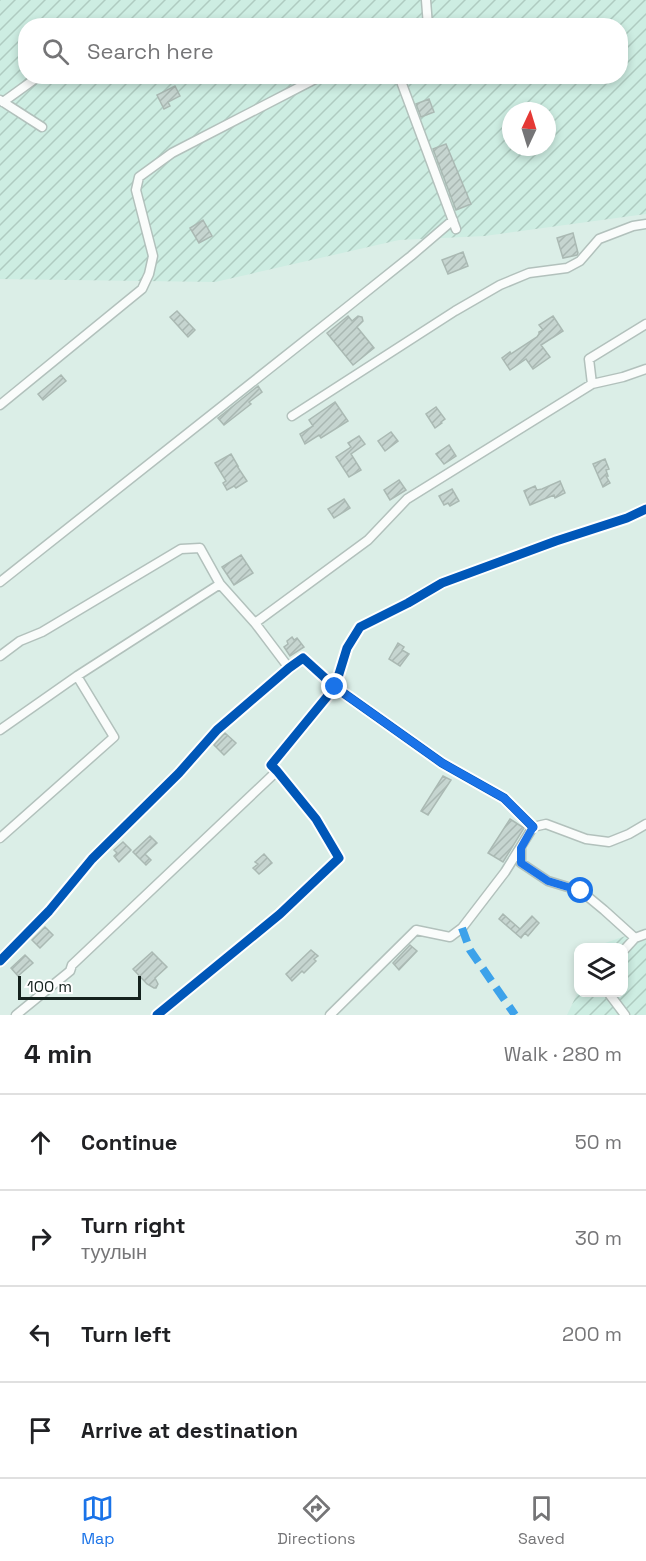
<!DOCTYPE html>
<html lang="en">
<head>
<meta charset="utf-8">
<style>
	:root { --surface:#fff; --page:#f2f2f2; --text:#202124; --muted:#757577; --line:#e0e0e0; --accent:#1a73e8 }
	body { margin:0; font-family:"Space Grotesk",sans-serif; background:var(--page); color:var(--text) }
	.controls { position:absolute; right:18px; bottom:18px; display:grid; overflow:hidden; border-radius:12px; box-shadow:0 3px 9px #0003 }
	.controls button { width:54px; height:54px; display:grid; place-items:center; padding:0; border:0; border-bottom:2px solid var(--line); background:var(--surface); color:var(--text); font:30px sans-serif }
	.compass { position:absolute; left:502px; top:102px; width:54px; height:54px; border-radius:50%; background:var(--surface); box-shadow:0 3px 9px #0003; rotate:4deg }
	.scale { position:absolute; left:18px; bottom:15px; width:123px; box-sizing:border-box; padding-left:6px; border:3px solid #15221e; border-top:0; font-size:16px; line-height:21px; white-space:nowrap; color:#15221e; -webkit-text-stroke:4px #fff; paint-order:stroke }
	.stop { position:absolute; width:18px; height:18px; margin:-14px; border:4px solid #1a73e8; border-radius:50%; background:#fff }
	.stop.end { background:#1a73e8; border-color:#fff; box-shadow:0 2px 6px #0008 }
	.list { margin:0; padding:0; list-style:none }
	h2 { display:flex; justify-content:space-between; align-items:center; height:78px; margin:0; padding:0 24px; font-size:26px }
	h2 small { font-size:20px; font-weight:400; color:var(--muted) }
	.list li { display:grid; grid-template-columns:39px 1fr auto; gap:18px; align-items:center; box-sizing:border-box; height:96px; padding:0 24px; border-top:2px solid var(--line) }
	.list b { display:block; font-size:22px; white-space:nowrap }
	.list p { margin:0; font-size:20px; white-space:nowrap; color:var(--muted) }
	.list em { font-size:20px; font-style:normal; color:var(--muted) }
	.icon { flex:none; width:33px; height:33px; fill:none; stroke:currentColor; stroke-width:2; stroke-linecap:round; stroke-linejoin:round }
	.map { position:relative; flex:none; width:646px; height:1015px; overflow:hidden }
	.search { position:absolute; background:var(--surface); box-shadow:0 3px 9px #0003; left:18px; right:18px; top:18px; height:66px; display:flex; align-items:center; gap:15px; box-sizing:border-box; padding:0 21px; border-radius:24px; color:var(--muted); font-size:22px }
	.sheet { height:462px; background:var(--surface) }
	nav { display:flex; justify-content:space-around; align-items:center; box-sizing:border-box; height:84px; border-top:2px solid var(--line); background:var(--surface); font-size:16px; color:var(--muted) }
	nav a { display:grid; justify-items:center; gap:3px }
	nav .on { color:var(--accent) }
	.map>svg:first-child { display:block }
	.industrial { fill:url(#industrial-furrows); fill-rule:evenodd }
	.building { fill:url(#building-hatch); stroke:#aab9b3; stroke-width:1.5 }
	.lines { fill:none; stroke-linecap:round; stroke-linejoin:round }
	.minor-casing { stroke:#b2c1bc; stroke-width:11 }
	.minor { stroke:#fafcfb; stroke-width:8 }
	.quiet { stroke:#3da2ea; stroke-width:8; stroke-dasharray:15 8; stroke-linecap:butt }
	.cycleway-casing { stroke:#fff; stroke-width:13 }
	.cycleway { stroke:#0057b8; stroke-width:9 }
	.route { stroke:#1a73e8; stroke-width:8 }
</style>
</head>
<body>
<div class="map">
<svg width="646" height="1015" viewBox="0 0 646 1015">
	<defs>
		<pattern id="industrial-furrows" width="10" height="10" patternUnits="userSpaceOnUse" patternTransform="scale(1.5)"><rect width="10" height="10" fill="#cdede2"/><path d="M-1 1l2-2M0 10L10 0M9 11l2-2" fill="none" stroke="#afcbc1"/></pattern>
		<pattern id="building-hatch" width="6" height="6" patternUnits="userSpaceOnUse" patternTransform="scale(1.5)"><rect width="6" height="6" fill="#c6d5d0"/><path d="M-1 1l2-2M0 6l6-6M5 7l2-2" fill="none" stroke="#a9b7b2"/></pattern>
	</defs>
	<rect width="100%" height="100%" fill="#dbeee7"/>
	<path class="industrial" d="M0 0H646V214L485 236 399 240 215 282 0 279ZM26 26H620V76H26ZM511 111H547V147H511Z
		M646 929V1015H567L578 992 624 993V948L600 947 602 944Z"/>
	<path class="building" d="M175 86 180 96 168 102 170 106 164 109 157 95Z
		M429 99 434 112 421 117 416 104Z
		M446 144 471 204 456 210 433 149Z
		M203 220 212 236 199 243 190 228Z
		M573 233 578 253 577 255 563 258 557 238Z
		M463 252 468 266 448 274 442 260Z
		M177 311 195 330 188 337 170 317Z
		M348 316 352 321 358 316 362 317 363 321 357 327 374 348 353 365 327 333Z
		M553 316 563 331 541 345 550 357 533 369 526 359 510 370 502 358 510 352 511 354 537 337 539 334V332L543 330 539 325Z
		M61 375 66 381 43 400 38 394Z
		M258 386 262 392 249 402 251 404 224 425 218 418Z
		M335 402 348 421 321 438 319 435 305 444 300 434 313 426 309 420Z
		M436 407 445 419 441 422 442 423 435 428 426 414Z
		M391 432 398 441 385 451 378 441Z
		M359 436 365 444 351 454 361 470 349 477 336 457 351 447 348 443Z
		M449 445 456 456 444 464 436 454Z
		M231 454 238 466H237L247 481 236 488 234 486 227 490 223 483 226 481 215 463Z
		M605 459 609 469 606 470 608 476H606L610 483 603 487 593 464Z
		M399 480 406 490 390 500 384 490Z
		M560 481 565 493 555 498 554 495 530 505 524 491 535 486 537 490 542 489Z
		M452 489 459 501 450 506 448 503 444 505 439 496Z
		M344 499 350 508 334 518 328 509Z
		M241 555 253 573 234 585 222 567Z
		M292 637 294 640 297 638 304 647 290 656 284 647 288 644 287 641Z
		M398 643 404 647 402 650 409 654 400 666 389 659Z
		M225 733 236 743 224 755 214 745Z
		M443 776 451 780 428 815 421 811Z
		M510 819 524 828 503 862 488 853Z
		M150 836 157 843 145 854 151 860 146 865 133 852Z
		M123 842 131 850 119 862 114 856 117 853 114 850Z
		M264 854 272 863 259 874 253 868 258 864 255 862Z
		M503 914 520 929 532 916 539 923 528 936 525 933 521 938 499 919Z
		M45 927 53 935 40 948 32 940Z
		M410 945 417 951 399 970 393 963Z
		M311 950 318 956 314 959 316 961 304 973 302 971 292 981 286 974Z
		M152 952 167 967 155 978 158 984 156 988H154L147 984 133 969Z
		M25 955 33 963 18 976 11 968Z"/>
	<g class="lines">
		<defs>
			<path id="minor" d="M426 0 428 26
				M399 76 456 229
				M0 100 42 127
				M3 102 39 76
				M592 384 589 359 646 324
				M0 405 142 289 149 274 153 256 136 190 139 177 172 153 321 76
				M292 416 455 311 500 285 529 273 567 268 580 261 599 239 633 226 646 224
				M0 582 351 304 411 256 453 220
				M255 623 368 540 407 499 592 384 623 377 646 369
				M0 656 20 641 42 632 181 549 200 548 220 584 255 623 289 668
				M0 730 77 676 220 584
				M533 827 546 824 586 839 609 842 629 834 646 824
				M0 838 114 737 77 676
				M521 848V863L548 881 581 891 604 910 635 938
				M624 950 635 938 646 934
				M0 961 49 911 92 859 179 773 217 730 289 668 303 658 335 687 442 763 504 798 533 827
				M609 993 610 995 625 1015
				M16 1015 70 971 72 965 277 771
				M157 1015 280 914 339 858 316 819 277 771 271 765 335 687 347 648 360 627 408 603 442 583 556 541 627 518 646 509
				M330 1015 416 930 450 937 462 928 505 872 533 827"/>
		</defs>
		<use href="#minor" class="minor-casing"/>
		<use href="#minor" class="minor"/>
		<path class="quiet" d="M462 928 470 950 515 1015"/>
		<defs>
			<path id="cycleway" d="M0 961 49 911 92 859 179 773 217 730 289 668 303 658 335 687 442 763 504 798 533 827
				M157 1015 280 914 339 858 316 819 277 771 271 765 335 687 347 648 360 627 408 603 442 583 556 541 627 518 646 509"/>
		</defs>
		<use href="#cycleway" class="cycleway-casing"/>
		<use href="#cycleway" class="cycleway"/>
	</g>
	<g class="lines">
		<path class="route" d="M335 687 442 763 504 798 533 827 521 848V863L548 881 581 891"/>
	</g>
</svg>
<div class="controls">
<button><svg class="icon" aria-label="layers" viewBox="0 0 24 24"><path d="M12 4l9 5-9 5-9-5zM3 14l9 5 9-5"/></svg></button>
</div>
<svg class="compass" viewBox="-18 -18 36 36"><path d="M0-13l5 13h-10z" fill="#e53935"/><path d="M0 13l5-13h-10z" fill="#757577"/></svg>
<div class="scale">100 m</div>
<div class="stop" style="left:581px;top:891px"></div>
<div class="stop end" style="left:335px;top:687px"></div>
<div class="search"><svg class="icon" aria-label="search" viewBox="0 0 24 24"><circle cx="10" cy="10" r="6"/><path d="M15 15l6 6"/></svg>Search here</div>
</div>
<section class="sheet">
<h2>4 min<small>Walk · 280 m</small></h2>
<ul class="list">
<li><svg class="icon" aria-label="ahead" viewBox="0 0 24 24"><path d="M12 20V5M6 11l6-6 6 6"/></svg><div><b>Continue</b></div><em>50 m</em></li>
<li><svg class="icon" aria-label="right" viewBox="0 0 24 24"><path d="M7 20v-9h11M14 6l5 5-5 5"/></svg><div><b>Turn right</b><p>туулын</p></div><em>30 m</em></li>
<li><svg class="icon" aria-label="left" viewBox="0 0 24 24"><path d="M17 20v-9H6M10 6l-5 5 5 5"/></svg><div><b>Turn left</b></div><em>200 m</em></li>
<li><svg class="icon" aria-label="arrive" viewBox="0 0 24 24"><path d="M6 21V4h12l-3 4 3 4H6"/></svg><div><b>Arrive at destination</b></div></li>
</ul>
</section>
<nav>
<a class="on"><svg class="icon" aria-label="map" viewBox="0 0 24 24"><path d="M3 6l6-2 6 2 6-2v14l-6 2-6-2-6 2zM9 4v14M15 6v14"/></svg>Map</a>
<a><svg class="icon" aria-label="directions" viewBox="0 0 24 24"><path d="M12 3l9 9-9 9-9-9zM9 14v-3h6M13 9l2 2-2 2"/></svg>Directions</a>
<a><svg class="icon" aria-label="saved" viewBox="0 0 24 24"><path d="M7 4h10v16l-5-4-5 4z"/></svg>Saved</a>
</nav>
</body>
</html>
